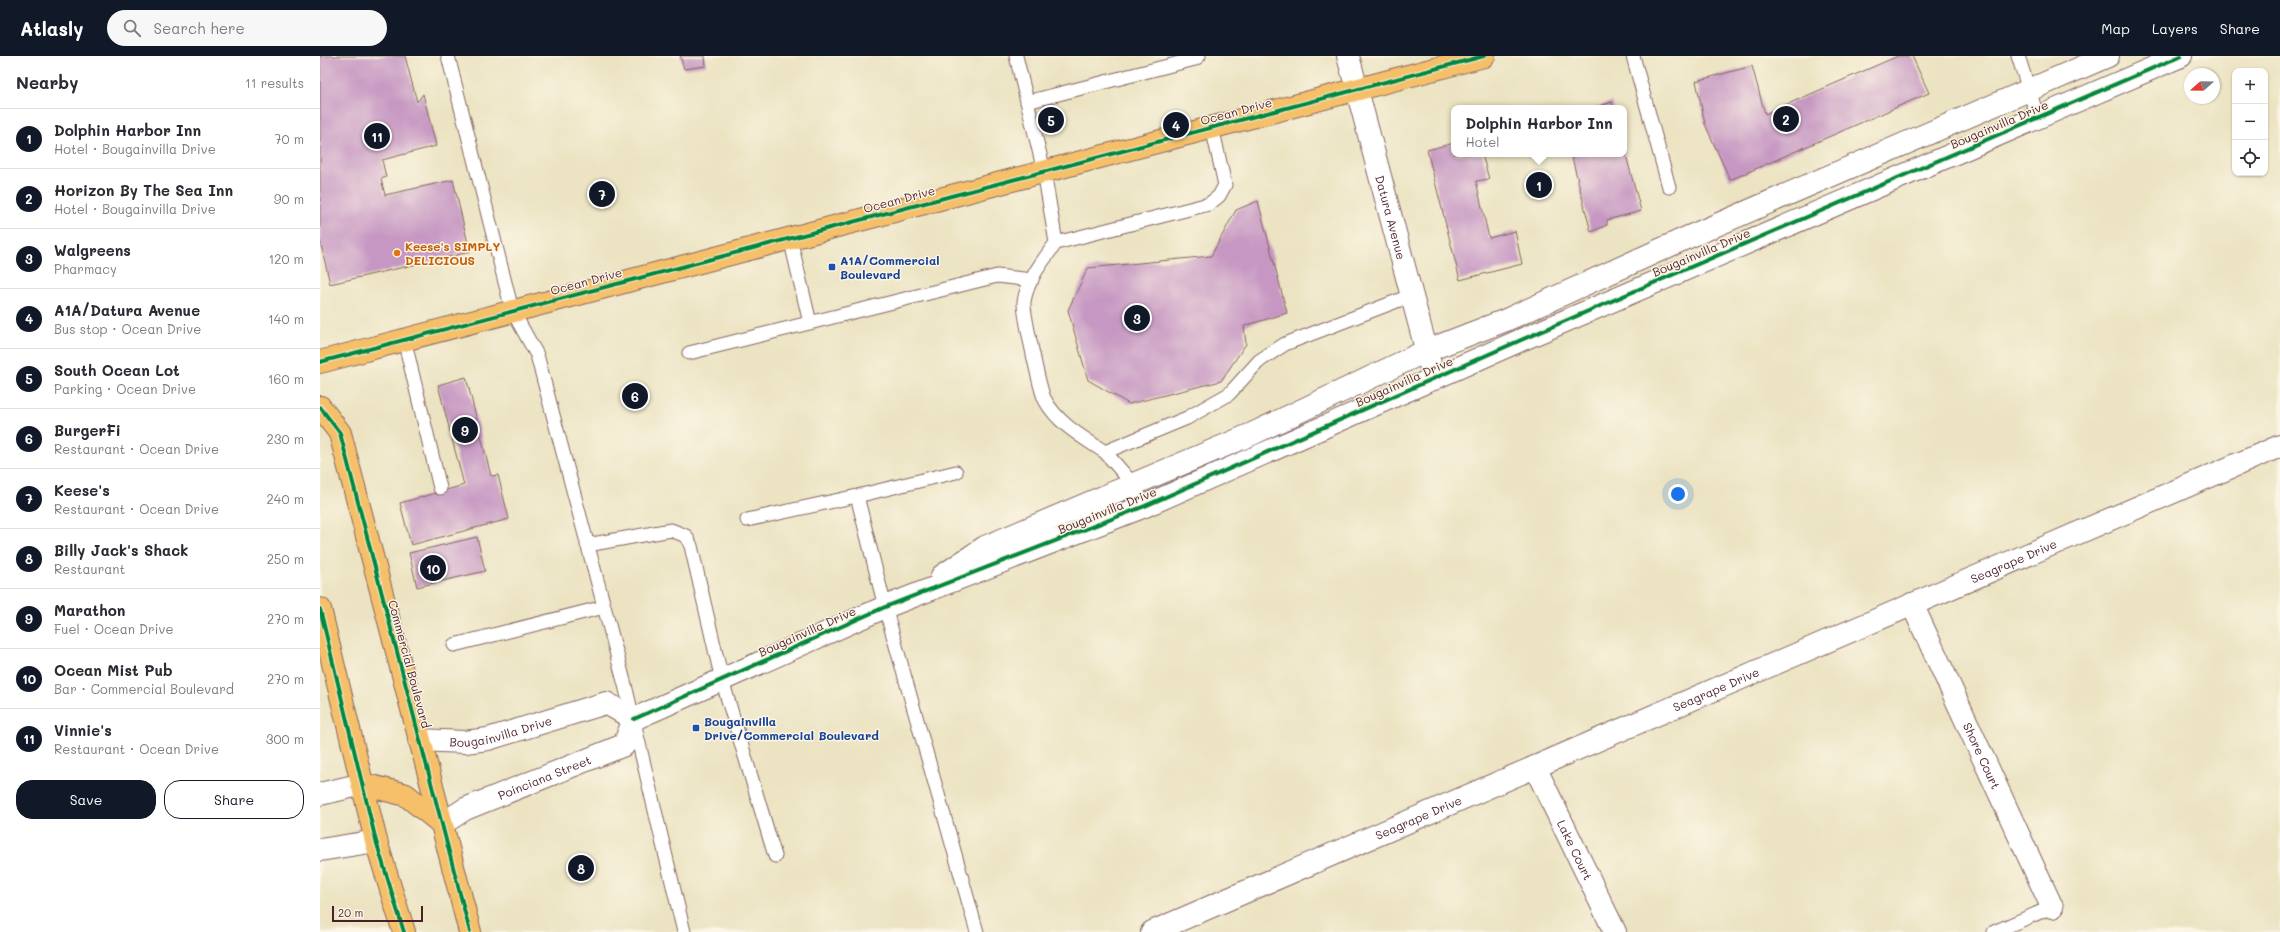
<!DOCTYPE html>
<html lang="en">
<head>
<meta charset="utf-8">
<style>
	:root { --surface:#fff; --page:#f7f7f7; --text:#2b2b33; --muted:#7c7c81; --line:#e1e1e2; --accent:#111827 }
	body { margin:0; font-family:Mali,sans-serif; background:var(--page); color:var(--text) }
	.controls { position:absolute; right:12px; top:12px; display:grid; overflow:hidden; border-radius:8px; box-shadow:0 1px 3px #0004 }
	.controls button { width:36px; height:36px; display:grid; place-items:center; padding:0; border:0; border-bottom:1px solid var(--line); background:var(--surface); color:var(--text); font:20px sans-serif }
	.compass { position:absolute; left:1864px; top:12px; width:36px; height:36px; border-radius:50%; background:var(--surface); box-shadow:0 1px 3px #0004; rotate:250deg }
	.scale { position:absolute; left:12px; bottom:10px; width:91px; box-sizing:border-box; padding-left:4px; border:2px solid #4a1f2b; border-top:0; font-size:11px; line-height:14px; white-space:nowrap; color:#4a1f2b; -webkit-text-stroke:3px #fcf5e5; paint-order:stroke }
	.you { position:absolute; left:1358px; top:438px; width:14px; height:14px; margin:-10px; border:3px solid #fff; border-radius:50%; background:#1a73e8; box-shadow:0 0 0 6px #1a73e833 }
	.badge { display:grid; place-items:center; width:26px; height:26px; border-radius:50%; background:var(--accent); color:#fff; font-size:13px; font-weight:700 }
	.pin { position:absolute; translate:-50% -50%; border:2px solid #fff; box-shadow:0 1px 4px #0006 }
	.popup { position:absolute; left:1131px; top:49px; width:176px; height:52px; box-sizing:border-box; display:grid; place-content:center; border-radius:8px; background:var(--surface); filter:drop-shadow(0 1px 3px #0005); font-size:13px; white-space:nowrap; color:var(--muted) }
	.popup b { font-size:15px; color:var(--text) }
	.popup::after { content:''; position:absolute; left:50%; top:100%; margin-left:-8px; border:8px solid transparent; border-top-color:var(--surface) }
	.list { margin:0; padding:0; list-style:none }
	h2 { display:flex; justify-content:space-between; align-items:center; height:52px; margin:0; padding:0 16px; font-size:17px }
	h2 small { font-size:13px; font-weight:400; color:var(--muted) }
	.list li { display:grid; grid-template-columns:26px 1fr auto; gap:12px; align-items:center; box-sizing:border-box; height:60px; padding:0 16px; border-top:1px solid var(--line) }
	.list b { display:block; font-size:15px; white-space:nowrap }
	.list p { margin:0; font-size:13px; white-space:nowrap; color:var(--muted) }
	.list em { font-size:13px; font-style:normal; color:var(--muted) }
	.actions { display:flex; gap:8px; padding:12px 16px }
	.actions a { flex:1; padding:9px 0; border:1px solid var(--accent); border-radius:16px; text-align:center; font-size:14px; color:var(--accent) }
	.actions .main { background:var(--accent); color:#fff }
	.icon { flex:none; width:22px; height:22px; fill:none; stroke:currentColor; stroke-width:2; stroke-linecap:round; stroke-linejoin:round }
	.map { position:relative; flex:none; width:1960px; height:876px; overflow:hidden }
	header { display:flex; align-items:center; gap:24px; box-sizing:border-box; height:56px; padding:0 20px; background:var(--accent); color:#fff }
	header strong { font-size:19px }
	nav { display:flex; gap:22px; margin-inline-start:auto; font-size:14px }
	.search { width:280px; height:36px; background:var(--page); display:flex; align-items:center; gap:10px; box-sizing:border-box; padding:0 14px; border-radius:22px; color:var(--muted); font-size:15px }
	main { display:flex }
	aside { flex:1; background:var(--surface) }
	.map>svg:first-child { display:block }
	.building { fill:#c697c2 }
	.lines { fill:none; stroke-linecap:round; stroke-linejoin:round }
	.service-casing { stroke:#826460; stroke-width:15 }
	.minor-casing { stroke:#826460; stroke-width:24 }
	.tertiary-casing { stroke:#826460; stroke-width:24 }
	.primary-casing { stroke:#826460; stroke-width:24 }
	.service { stroke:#fff; stroke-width:13 }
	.minor { stroke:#fff; stroke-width:22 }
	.tertiary { stroke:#fff; stroke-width:22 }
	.primary { stroke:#f6c06b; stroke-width:22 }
	.cycleway-casing { stroke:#fcf5e5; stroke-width:6 }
	.cycleway { stroke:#00873e; stroke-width:4 }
	.food-dot { fill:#e8710a; stroke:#fcf5e5; stroke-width:1.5 }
	.transit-dot { fill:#1a4fb4; stroke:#fcf5e5; stroke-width:1.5 }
	.labels { text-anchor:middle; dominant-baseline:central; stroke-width:3; stroke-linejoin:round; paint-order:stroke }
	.street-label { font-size:12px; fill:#4a1f2b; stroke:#fcf5e5 }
	.food-label { font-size:12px; font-weight:bold; fill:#c56008; stroke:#fcf5e5; text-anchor:start }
	.transit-label { font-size:12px; font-weight:bold; fill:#164399; stroke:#fcf5e5; text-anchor:start }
</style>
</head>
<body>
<header>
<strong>Atlasly</strong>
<div class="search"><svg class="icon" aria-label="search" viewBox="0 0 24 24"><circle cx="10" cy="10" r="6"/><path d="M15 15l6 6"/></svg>Search here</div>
<nav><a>Map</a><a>Layers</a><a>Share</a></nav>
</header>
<main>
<aside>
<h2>Nearby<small>11 results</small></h2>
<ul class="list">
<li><span class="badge">1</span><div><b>Dolphin Harbor Inn</b><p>Hotel · Bougainvilla Drive</p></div><em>70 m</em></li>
<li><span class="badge">2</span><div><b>Horizon By The Sea Inn</b><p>Hotel · Bougainvilla Drive</p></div><em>90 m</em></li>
<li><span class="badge">3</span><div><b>Walgreens</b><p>Pharmacy</p></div><em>120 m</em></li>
<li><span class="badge">4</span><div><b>A1A/Datura Avenue</b><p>Bus stop · Ocean Drive</p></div><em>140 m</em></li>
<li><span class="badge">5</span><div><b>South Ocean Lot</b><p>Parking · Ocean Drive</p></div><em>160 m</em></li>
<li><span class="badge">6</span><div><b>BurgerFi</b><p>Restaurant · Ocean Drive</p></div><em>230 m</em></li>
<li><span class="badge">7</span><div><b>Keese's</b><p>Restaurant · Ocean Drive</p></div><em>240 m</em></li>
<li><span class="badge">8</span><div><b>Billy Jack's Shack</b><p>Restaurant</p></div><em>250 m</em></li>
<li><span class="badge">9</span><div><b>Marathon</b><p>Fuel · Ocean Drive</p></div><em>270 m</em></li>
<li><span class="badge">10</span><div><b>Ocean Mist Pub</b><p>Bar · Commercial Boulevard</p></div><em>270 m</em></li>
<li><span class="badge">11</span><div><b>Vinnie's</b><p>Restaurant · Ocean Drive</p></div><em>300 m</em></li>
</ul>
<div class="actions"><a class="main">Save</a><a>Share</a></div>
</aside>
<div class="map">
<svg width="1960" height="876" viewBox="0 0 1960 876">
	<rect width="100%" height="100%" fill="#fcf5e5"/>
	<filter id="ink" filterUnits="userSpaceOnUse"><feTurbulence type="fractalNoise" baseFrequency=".025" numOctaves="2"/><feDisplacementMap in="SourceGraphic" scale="8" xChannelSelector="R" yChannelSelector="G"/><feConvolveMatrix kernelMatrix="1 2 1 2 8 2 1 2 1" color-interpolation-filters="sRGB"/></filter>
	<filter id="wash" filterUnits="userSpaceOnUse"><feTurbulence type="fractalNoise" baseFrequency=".012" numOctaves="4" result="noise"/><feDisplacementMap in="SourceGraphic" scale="16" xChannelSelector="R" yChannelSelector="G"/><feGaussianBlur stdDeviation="0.9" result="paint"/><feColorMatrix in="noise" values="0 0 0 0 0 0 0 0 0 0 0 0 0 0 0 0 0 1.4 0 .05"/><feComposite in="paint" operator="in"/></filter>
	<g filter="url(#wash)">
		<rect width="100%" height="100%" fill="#ebe3c1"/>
		<g id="blocks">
			<path class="building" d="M0 0H85L97 46 103 38 116 90 62 104 66 121 61 123 65 139 133 124 150 196 10 228 0 184Z
				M360 0H385L386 10 364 13Z
				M1578 0H1592L1609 37 1410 124 1385 68 1376 25 1432 10 1445 58Z
				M1292 46 1294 52H1273Z
				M1134 87V98H1162L1169 123 1156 125 1169 182 1195 175 1202 208 1140 224 1107 94Z
				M1304 92 1321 155 1287 164V169L1271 176 1251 98H1304Z
				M938 145 967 257 924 270 926 288 901 325 809 348 768 324 748 254 768 212 891 200 916 154Z
				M146 321 171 420 178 419 189 463 91 489 80 447 144 429 118 329Z
				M157 481 165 515 97 531 89 497Z"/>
		</g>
	</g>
	<g filter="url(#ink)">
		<use href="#blocks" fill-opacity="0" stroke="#826460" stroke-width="1"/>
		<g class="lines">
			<defs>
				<path id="service" d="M128 0 192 254 217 299 305 629 364 876
					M696 0 724 115 736 187C724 203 707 224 704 246 703 255 720 335 725 344 738 368 764 382 785 396
					M1313 0 1349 131
					M1698 0 1718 62
					M707 46 875 3 879 0
					M470 182 490 267
					M736 187 889 148 899 140 905 129 892 71
					M84 283 120 432
					M369 297 677 220 712 224
					M636 416 537 440 565 551 657 876
					M825 450 813 428 785 396 867 362 909 338 939 305 965 288 1090 240
					M427 464 537 440
					M267 489 351 474 366 480 371 490 402 624 455 800
					M134 589 284 551
					M1674 876 1732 851"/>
				<g id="minor">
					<path id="s1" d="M1028 0 1114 323"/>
					<path id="s2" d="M1592 548 1732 851"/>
					<path id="s3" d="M1215 711 1295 876"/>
					<path d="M0 738 43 728"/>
					<path d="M0 794 56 785"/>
					<path id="s4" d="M832 876 1960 390"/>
				</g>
				<g id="tertiary">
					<path d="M622 520 665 491 932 378 1106 295 1186 264 1364 183 1788 0"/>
					<path d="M314 663 565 551 825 450 1201 284 1861 0"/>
					<path id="s5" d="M99 684 145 686 168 683 286 647 314 663"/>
					<path id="s6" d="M122 768 145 753 304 689 314 663"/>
				</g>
				<path id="primary" d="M0 306 1164 0
					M0 351 20 377 150 876
					M0 553 56 785 84 876
					M43 728 86 739 122 768"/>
			</defs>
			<use href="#service" class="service-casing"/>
			<use href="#minor" class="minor-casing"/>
			<use href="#tertiary" class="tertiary-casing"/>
			<use href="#primary" class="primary-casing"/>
			<use href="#service" class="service"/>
			<use href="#minor" class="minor"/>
			<use href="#tertiary" class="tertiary"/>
			<use href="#primary" class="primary"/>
			<defs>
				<path id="cycleway" d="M0 306 1164 0
					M0 351 20 377 150 876
					M0 553 56 785 84 876
					M314 663 565 551 825 450 1201 284 1861 0"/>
			</defs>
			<use href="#cycleway" class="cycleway-casing"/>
			<use href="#cycleway" class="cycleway"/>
		</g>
	</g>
	<circle class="food-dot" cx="77" cy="197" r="4"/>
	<g class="transit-dot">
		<rect x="508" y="207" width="8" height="8" rx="2"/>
		<rect x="372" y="668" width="8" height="8" rx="2"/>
	</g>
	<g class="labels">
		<g class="street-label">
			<text transform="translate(916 55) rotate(-15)">Ocean Drive</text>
			<text transform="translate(1679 68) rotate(-23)">Bougainvilla Drive</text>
			<text transform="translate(579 143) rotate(-15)">Ocean Drive</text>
			<text stroke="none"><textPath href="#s1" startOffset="167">Datura Avenue</textPath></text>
			<text transform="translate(1381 196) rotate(-23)">Bougainvilla Drive</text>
			<text transform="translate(266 225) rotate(-15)">Ocean Drive</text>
			<text transform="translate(1084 325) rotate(-24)">Bougainvilla Drive</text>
			<text transform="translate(787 454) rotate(-22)">Bougainvilla Drive</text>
			<text stroke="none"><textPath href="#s4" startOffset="938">Seagrape Drive</textPath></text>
			<text transform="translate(487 575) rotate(-24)">Bougainvilla Drive</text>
			<text transform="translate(90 608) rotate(75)">Commercial Boulevard</text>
			<text stroke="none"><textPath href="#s4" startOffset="614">Seagrape Drive</textPath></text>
			<text stroke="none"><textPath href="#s5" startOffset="83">Bougainvilla Drive</textPath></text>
			<text stroke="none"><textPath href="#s2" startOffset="167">Shore Court</textPath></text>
			<text stroke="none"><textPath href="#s6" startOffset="113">Poinciana Street</textPath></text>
			<text stroke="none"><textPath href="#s4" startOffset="290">Seagrape Drive</textPath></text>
			<text stroke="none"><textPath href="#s3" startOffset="92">Lake Court</textPath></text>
		</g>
		<g class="food-label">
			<text x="85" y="190">Keese's SIMPLY<tspan x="85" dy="14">DELICIOUS</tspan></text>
		</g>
		<g class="transit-label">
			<text x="520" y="204">A1A/Commercial<tspan x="520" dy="14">Boulevard</tspan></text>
			<text x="384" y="665">Bougainvilla<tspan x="384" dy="14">Drive/Commercial Boulevard</tspan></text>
		</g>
	</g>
</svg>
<div class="controls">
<button>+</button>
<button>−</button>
<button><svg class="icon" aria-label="locate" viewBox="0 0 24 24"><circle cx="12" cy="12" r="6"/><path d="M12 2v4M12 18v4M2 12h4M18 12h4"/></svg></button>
</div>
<svg class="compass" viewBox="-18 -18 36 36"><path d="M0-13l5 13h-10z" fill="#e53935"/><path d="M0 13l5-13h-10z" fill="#7c7c81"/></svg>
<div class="scale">20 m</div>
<div class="you"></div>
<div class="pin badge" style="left:1219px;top:129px">1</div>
<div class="popup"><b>Dolphin Harbor Inn</b>Hotel</div>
<div class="pin badge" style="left:1466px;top:63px">2</div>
<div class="pin badge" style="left:817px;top:262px">3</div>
<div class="pin badge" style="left:856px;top:69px">4</div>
<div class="pin badge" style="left:731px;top:64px">5</div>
<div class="pin badge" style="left:315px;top:340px">6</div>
<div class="pin badge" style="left:282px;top:138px">7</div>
<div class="pin badge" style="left:261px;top:812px">8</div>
<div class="pin badge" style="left:145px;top:374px">9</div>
<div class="pin badge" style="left:113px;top:512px">10</div>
<div class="pin badge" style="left:57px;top:80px">11</div>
</div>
</main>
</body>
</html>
